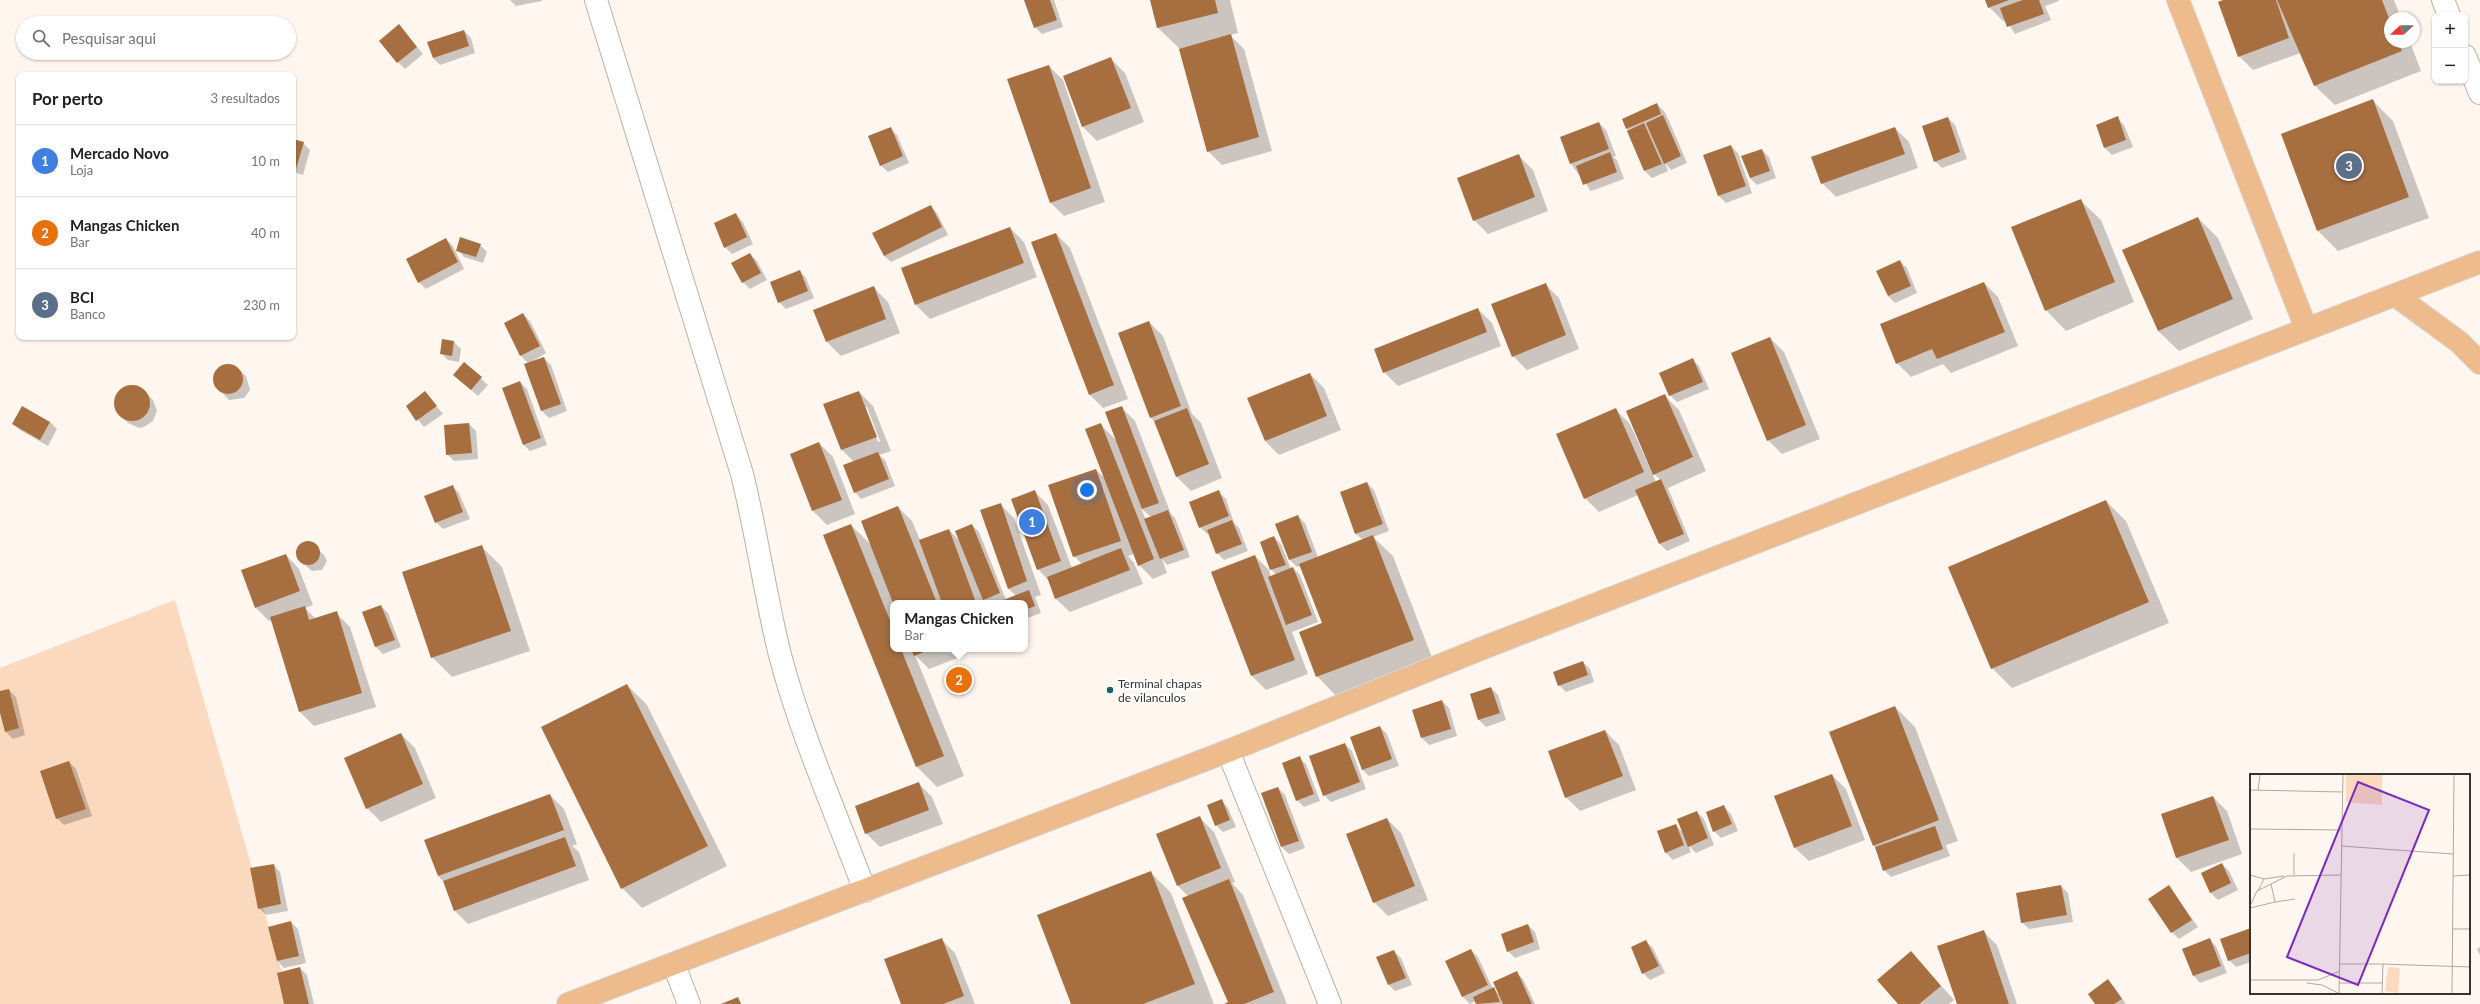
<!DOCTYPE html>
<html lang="pt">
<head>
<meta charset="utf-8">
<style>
	:root { --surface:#fff; --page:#f6f6f6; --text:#202124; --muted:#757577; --line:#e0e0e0; --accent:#2563eb }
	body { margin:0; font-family:Lato,sans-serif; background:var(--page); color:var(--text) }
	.controls { position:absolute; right:12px; top:12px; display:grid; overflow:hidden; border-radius:8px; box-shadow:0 1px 3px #0004 }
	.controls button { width:36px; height:36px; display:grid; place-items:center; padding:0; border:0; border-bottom:1px solid var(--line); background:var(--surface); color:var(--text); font:20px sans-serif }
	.compass { position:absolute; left:2384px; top:12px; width:36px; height:36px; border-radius:50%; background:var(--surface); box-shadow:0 1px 3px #0004; rotate:248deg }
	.you { position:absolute; left:1087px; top:490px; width:14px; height:14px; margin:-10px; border:3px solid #fff; border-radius:50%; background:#1a73e8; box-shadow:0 0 0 6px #1a73e833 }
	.badge { display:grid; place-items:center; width:26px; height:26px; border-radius:50%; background:var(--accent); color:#fff; font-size:13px; font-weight:700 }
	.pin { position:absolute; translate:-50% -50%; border:2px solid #fff; box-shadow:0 1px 4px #0006 }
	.popup { position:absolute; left:890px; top:600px; width:138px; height:52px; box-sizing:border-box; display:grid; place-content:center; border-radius:8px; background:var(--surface); filter:drop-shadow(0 1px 3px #0005); font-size:13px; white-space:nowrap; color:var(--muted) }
	.popup b { font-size:15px; color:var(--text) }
	.popup::after { content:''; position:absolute; left:50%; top:100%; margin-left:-8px; border:8px solid transparent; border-top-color:var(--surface) }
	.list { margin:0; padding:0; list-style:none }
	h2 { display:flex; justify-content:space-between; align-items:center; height:52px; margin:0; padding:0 16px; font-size:17px }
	h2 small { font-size:13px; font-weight:400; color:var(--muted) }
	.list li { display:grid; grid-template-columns:26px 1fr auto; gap:12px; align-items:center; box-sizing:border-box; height:72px; padding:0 16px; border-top:1px solid var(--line) }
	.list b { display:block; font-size:15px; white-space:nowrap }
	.list p { margin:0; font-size:13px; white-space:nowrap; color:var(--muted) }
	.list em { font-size:13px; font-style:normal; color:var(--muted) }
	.icon { flex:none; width:22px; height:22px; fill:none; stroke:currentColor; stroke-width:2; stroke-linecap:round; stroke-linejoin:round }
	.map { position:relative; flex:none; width:2480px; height:1004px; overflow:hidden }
	.search { position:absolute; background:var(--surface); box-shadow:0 1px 3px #0004; left:16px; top:16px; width:280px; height:44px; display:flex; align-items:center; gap:10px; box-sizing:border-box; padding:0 14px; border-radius:22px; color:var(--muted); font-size:15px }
	.panel { position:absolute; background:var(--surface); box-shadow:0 1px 3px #0004; left:16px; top:72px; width:280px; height:268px; border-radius:8px }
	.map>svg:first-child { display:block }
	.green { fill:#fbd9bf }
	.shadow { fill:#0003; fill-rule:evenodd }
	.building { fill:#a76f40 }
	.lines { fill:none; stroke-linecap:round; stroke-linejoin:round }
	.minor-casing { stroke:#beb0a6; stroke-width:24 }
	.major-casing { stroke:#d7d6d5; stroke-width:24 }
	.minor { stroke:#fff; stroke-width:22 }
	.major { stroke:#eebb8c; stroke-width:22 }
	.poi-dot { fill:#15626d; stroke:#fff; stroke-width:1.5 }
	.labels { text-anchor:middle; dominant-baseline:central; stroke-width:4; stroke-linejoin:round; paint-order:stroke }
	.poi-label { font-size:12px; fill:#38332f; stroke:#fff; text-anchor:start }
	.inset-road { fill:none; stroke:#afa8a2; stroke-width:1 }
	.view { fill:#7b2cbf; fill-opacity:0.15; stroke:#7b2cbf; stroke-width:2 }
	.inset-edge { fill:none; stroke:#38332f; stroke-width:2 }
</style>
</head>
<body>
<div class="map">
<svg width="2480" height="1004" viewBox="0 0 2480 1004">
	<rect width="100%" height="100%" fill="#fff6ef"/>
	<path class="green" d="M175 600 291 1004H0V668Z"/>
	<path class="shadow" d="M510 0H542V1L516 6Z
		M1025 0H1054L1063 27 1042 34 1035 27Z
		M1151 0H1230L1238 33 1230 35 1244 49 1272 151 1222 165 1208 151 1179 48 1158 28Z
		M1987 0H2058L2059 1 2045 6 2051 20 2015 34 2006 20 2003 21 1989 7Z
		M2226 0H2394L2401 18H2390V42H2410L2421 71 2335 105 2314 85 2301 53 2253 70 2239 56Z
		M399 26 423 54 405 69 398 62Z
		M464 31 471 38 475 53 440 65 433 58Z
		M1111 59 1125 73 1144 122 1097 141 1083 127Z
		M1049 66 1063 80 1105 202 1064 216 1050 202Z
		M2373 101 2393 121 2429 218 2338 251 2318 231 2282 134Z
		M1657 104 1664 111 1670 123 1687 163 1671 170 1665 163 1668 171 1652 178 1645 171 1623 120Z
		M1948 118 1955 125 1967 159 1942 168 1935 161Z
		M2117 118 2124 125 2133 147 2112 155 2105 148 2097 125Z
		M1599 123 1606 130 1616 156 1613 157 1617 160 1624 179 1591 191 1571 164Z
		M890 128 897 135 909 163 888 172 881 166 869 137Z
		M1895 128 1909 142 1918 168 1836 197 1822 183Z
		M293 140 303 143 310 150 303 175 293 172Z
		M1731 146 1738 153 1752 193 1726 203 1719 196Z
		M1762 150 1769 157 1776 178 1757 185 1750 178Z
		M1519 156 1533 170 1548 211 1488 234 1474 220Z
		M2080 200 2101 220 2134 302 2066 331 2046 310Z
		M930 206 937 213 948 235 891 262 884 256Z
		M736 215 743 222 753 244 732 254 725 247Z
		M2198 218 2218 238 2253 319 2179 351 2158 331Z
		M1010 228 1024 242 1037 277 930 319 916 305Z
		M1056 234 1070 248 1128 399 1103 408 1089 394Z
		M446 239 453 246 464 269 426 289 419 282Z
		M480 245 487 252 483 263 464 257 458 250Z
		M750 254 757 261 767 280 750 289 743 282Z
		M1900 262 1907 268 1917 293 1895 303 1888 296Z
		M799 271 806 278 814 298 786 309 779 302Z
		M1984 283 1998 297 2018 346 1951 373 1943 364 1911 377 1897 363Z
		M1545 284 1559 298 1579 349 1527 370 1513 356Z
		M874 288 888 302 900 333 841 356 827 342 815 310Z
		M1478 309 1492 323 1501 346 1398 386 1384 372Z
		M523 314 530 321 546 353 531 362 544 358 551 365 567 411 549 418 542 411 528 363 521 356Z
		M1149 322 1163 336 1192 414 1201 423 1222 478 1191 491 1177 477 1156 423 1150 417Z
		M1770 338 1784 352 1820 439 1782 454 1768 440Z
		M454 342 461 349 459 362 448 360 441 353Z
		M1692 359 1699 366 1709 389 1677 402 1670 395Z
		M464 363 488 385 478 396 454 375Z
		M231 365 246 376 250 390 244 398 229 400 215 385 214 376 222 366Z
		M1310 374 1324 388 1341 430 1279 455 1265 441Z
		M520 382 527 389 547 445 530 451 523 444Z
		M131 386 142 389 153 400 157 411 153 421 144 427 139 428 128 423 121 416 115 400 120 391Z
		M859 392 873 406 891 451 879 455 885 460 895 486 861 499 855 492 854 462 842 450ZM865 407H867L880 441 878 442Z
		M425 393 443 414 424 427 407 406Z
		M1665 396 1679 410 1706 471 1668 488 1690 541 1667 551 1660 544 1638 495 1599 512 1585 498 1616 410 1630 424 1656 482 1661 480 1654 474Z
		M1121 407 1135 421 1171 514 1175 518 1190 557 1167 565 1162 559 1167 573 1153 579 1139 565 1134 554 1128 556 1134 563 1143 584 1070 612 1056 599 1049 581 1038 569 1034 491 1048 505 1072 568 1082 564 1074 556 1096 470 1106 479 1100 424 1116 440ZM1141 508 1152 518 1146 520Z
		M50 422 57 429 48 446 20 430 13 424Z
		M469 424 476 431 478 459 454 461 447 454 445 426Z
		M819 443 833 457 855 514 827 525 813 511 791 455Z
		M1367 483 1374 490 1389 531 1373 537 1393 556 1433 660 1337 697 1317 676 1323 624 1301 565 1297 567 1290 560 1277 524 1298 516 1305 523 1318 557 1363 540 1356 534 1341 493Z
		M452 486 459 493 470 519 443 529 436 522Z
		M1219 492 1226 499 1234 523 1239 528 1248 551 1224 560 1217 553 1209 533 1207 534 1200 527Z
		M2106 501 2126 521 2169 623 2012 688 1992 668Z
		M1000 504 1014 518 1041 595 1035 597 1041 613 1025 619V603H987L983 599 984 603H893V649H962L965 655 929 669 915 655 964 776 937 787 917 767 824 535 851 525 872 546 898 507 912 521 920 540 949 530 960 541 972 525 979 532 1006 600 1016 596 1008 588Z
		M1274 537 1281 544 1291 569 1293 568 1300 575 1318 622 1292 632 1308 674 1266 690 1252 676 1212 573 1255 556 1269 570 1271 577 1276 575 1271 569Z
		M311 543 324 555 327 561 322 570 312 571 299 560 297 552 301 545Z
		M481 546 502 567 530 651 452 677 432 657Z
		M286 555 299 569 313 605 305 608 316 619 336 613 350 627 376 707 314 726 300 712 272 620 269 621 255 607Z
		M381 606 388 613 401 647 383 654 376 647 363 613Z
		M1583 662 1590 669 1594 682 1566 692 1559 685Z
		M627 685 647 705 727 866 642 908 622 888Z
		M1491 688 1498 695 1506 720 1486 727 1479 720 1471 695Z
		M9 690 16 697 25 735 13 739 6 732 0 709V692Z
		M1442 701 1449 708 1457 736 1429 745 1422 738Z
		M1895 707 1915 727 1958 841 1946 845 1950 856 1891 877 1884 870 1874 845Z
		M1380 727 1387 734 1399 766 1369 776 1362 769Z
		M1605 731 1619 745 1636 790 1580 811 1566 797Z
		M401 734 415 748 436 798 381 822 367 808Z
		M1345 744 1352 751 1366 789 1331 802 1324 795Z
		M1299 758 1306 764 1320 801 1304 807 1297 800Z
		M69 762 76 769 92 816 64 825 57 818Z
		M1832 775 1846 789 1865 840 1809 861 1795 848Z
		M918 783 932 797 943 824 880 847 866 833Z
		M1278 788 1285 795 1305 848 1289 854 1282 847 1262 794Z
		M550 795 564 809 577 844 572 846 579 852 589 880 468 924 454 910 444 882 438 876Z
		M2213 797 2227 811 2242 854 2191 872 2177 858 2162 814Z
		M1222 801 1228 808 1236 827 1223 832 1216 825Z
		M1724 807 1731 814 1738 831 1721 838 1714 831Z
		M1697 812 1704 819 1714 845 1696 853 1688 845 1691 852 1673 860 1666 853 1676 825 1683 833Z
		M1200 818 1214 832 1235 882 1232 883 1243 895 1287 1004H1227L1229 1002 1189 897 1177 885Z
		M1387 819 1401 833 1428 900 1388 916 1374 902Z
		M2222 864 2229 871 2238 890 2218 900 2211 893 2202 874Z
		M274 865 280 872 288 911 266 915 259 908Z
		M1150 872 1171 893 1214 1004H1072Z
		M2061 886 2068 893 2073 922 2029 929 2022 922Z
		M2169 886 2198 927 2179 939 2172 932Z
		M291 922 298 929 306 963 284 968 278 961Z
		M1528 925 1535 932 1540 949 1515 958 1508 951Z
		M2251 929V962L2236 967 2229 960Z
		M1983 931 1997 945 2017 1004H1958Z
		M941 939 955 953 975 1004H902Z
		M2209 939 2216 946 2227 973 2200 983 2194 976 2183 950Z
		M1646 941 1653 948 1665 973 1650 980 1643 973Z
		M2480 947V955L2477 949Z
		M1471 950 1478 957 1493 989 1500 995 1516 972 1523 979 1535 1004H1477L1476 1001 1470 1004 1463 997 1446 962Z
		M1394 951 1401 958 1412 985 1395 991 1388 984Z
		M1911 952 1954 1000 1949 1004H1899Z
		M300 968 307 975 314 1004H285Z
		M2108 981 2114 987 2126 1004H2097Z"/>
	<path class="building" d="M1024 0H1050L1057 20 1034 28Z
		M1150 0H1215L1218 13 1157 28Z
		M1985 0H2009L1988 8Z
		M2023 0H2039L2044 14 2007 27 2000 8Z
		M2223 0H2276L2289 38 2238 57 2218 2Z
		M2277 0H2382L2390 21V42H2398L2402 51 2314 86Z
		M399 24 417 47 397 63 379 41Z
		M464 30 469 46 433 58 427 42Z
		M1231 34 1259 137 1207 152 1179 49Z
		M1111 57 1131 108 1082 127 1063 76Z
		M1049 65 1091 188 1050 203 1007 79Z
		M2373 99 2409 197 2317 231 2281 134Z
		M1657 103 1661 114 1626 129 1622 119Z
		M1663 115 1681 156 1664 164 1646 123Z
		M2118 116 2126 140 2104 148 2096 125Z
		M1948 117 1960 152 1934 162 1922 126Z
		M1599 122 1609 149 1570 164 1560 137Z
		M1644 123 1662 164 1644 171 1627 131Z
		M891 127 903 156 880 166 868 136Z
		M1895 127 1905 154 1821 184 1811 157Z
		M293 139 304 142 296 169 293 168Z
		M1731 145 1746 186 1718 196 1703 155Z
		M1762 149 1770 171 1750 178 1741 156Z
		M1610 152 1617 172 1583 185 1576 166Z
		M1519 154 1535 197 1473 221 1457 178Z
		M2081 199 2115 282 2045 311 2011 227Z
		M931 205 942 227 884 256 872 233Z
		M736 213 747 237 724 248 714 223Z
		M2198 217 2233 299 2158 331 2122 250Z
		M1010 227 1024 263 915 305 901 268Z
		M1056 233 1114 385 1089 395 1031 242Z
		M460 237 481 244 476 257 456 251Z
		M446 238 458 262 418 283 406 259Z
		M750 253 761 273 742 283 731 263Z
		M1900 260 1911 286 1888 296 1876 271Z
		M800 270 808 291 778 303 770 282Z
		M1984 282 2005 332 1937 359 1932 349 1896 364 1880 324Z
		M1546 283 1566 335 1512 357 1491 304Z
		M874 286 886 319 826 342 813 310Z
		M1478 308 1487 332 1383 373 1374 349Z
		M523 313 540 346 520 356 504 323Z
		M1149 321 1181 406 1150 418 1118 333Z
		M1770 337 1806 425 1767 441 1731 353Z
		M442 339 454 341 452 356 440 354Z
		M544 357 561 404 541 411 524 364Z
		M1693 358 1703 382 1669 396 1659 373Z
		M464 362 482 377 471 390 453 375Z
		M213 379a15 15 0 1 1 30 0a15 15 0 1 1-30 0Z
		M1310 373 1327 416 1265 441 1247 398Z
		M520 381 541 438 523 445 502 388Z
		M114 403a18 18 0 1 1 36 0a18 18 0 1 1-36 0Z
		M425 391 437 406 416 421 406 406Z
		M859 391 877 437 841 450 823 404Z
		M1665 394 1693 457 1653 475 1626 411Z
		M22 406 50 422 40 440 12 424Z
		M1122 406 1159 503 1142 509 1105 412Z
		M1187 408 1209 464 1176 477 1154 421Z
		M1616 408 1644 472 1584 499 1556 434Z
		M469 423 472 453 446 455 444 425Z
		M1101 423 1154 559 1138 566 1085 429Z
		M819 442 842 500 812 511 790 454Z
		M878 452 889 479 854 493 843 465Z
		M1096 469 1121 541 1073 557 1048 485Z
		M1661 479 1684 534 1659 544 1635 490Z
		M1367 482 1383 524 1355 534 1340 492Z
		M453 485 463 512 435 523 424 496Z
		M1035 490 1061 561 1037 570 1011 499Z
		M1219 490 1229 516 1199 528 1189 502Z
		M2106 500 2149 602 1991 669 1948 567Z
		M1001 503 1027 581 1008 589 980 510Z
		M898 506 937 603H893L861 521Z
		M1168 510 1184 550 1160 559 1144 519Z
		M1298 515 1312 552 1289 560 1275 524Z
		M1232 520 1242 544 1216 554 1207 530Z
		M851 524 893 628V649H901L944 756 916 767 823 535Z
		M972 524 1000 593 983 600 955 531Z
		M949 529 975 600 967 603H942L919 540Z
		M1373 535 1414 640 1316 677 1299 632 1322 623 1299 564Z
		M1274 536 1286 565 1270 570 1260 542Z
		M296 553a12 12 0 1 1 24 0a12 12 0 1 1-24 0Z
		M482 545 511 631 431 658 402 572Z
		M1121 548 1130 570 1055 599 1047 577Z
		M286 554 300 591 255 608 241 570Z
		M1255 555 1295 660 1251 676 1211 572Z
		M1293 567 1312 615 1286 625 1268 577Z
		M1029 590 1035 606 1025 610V603H996Z
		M381 605 395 640 375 647 362 612Z
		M305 606 309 620 337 611 362 693 299 712 270 617Z
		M911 649H931L914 656Z
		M1583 661 1588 675 1558 686 1553 672Z
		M627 684 708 846 621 889 541 727Z
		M1491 687 1500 713 1478 720 1470 694Z
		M9 689 19 728 5 732 0 713V691Z
		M1442 700 1451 729 1421 738 1412 710Z
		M1895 706 1939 820 1873 846 1829 732Z
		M1380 726 1392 759 1362 770 1350 737Z
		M1605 730 1623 776 1565 798 1548 751Z
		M401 733 423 784 366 809 344 758Z
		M1345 743 1360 782 1323 796 1309 756Z
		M1300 756 1314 794 1296 801 1282 763Z
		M69 761 86 809 56 819 40 771Z
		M1832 774 1852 826 1794 848 1774 796Z
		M919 782 929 810 865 834 855 806Z
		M1278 787 1299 841 1281 847 1261 793Z
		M550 794 564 830 438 876 424 840Z
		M2213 796 2229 840 2176 858 2161 814Z
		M1222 799 1230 820 1215 826 1207 805Z
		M1724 805 1732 824 1713 832 1706 812Z
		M1697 811 1708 838 1688 847 1677 819Z
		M1200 816 1221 868 1177 886 1156 834Z
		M1387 818 1415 886 1373 903 1346 834Z
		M1676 824 1684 845 1665 853 1657 831Z
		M1935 826 1943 849 1883 871 1875 847Z
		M565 837 576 866 454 911 443 881Z
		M2222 863 2231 883 2210 893 2201 873Z
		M274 864 281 904 258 909 250 868Z
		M1151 871 1195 984 1143 1004H1071L1037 915Z
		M1229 879 1274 992 1244 1004H1224L1228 1002 1182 898Z
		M2061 885 2067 915 2021 923 2016 893Z
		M2169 885 2192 920 2171 933 2148 899Z
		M291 921 299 956 277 961 268 927Z
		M1528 924 1534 942 1507 952 1501 934Z
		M2251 928V953L2228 961 2220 939Z
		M1984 930 2009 1004H1957L1937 946Z
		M942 938 964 996 943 1004H901L884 959Z
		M2210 938 2221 966 2193 976 2182 949Z
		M1646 940 1659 966 1642 974 1631 947Z
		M1471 949 1488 985 1462 997 1445 961Z
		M1394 950 1406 978 1388 985 1376 957Z
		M1911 951 1941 986 1919 1004H1898L1877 980Z
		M300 967 309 1004H284L277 973Z
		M1517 971 1532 1004H1503L1493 982Z
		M2108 979 2122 999 2114 1004H2095L2088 994Z
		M1494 987 1500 1002 1476 1004 1473 997Z
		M738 997 741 1004H721Z"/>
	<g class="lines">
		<defs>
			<path id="minor" d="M596 0 742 474C757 534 765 595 780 655 801 735 836 813 865 891
				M2443 0 2449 15
				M2465 56 2480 93
				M1228 751 1330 1004
				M674 965 689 1004"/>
			<path id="major" d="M2178 0 2306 328
				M2395 295 2459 342 2480 363
				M568 1004 1228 751 1488 646 2480 262"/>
		</defs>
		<use href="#minor" class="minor-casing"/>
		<use href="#major" class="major-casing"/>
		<use href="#minor" class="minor"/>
		<use href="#major" class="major"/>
	</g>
	<circle class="poi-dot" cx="1110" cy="690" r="4"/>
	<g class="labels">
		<g class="poi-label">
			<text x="1118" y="683">Terminal chapas<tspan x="1118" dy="14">de vilanculos</tspan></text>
		</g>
	</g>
	<g transform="translate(2250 774)">
		<rect width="220" height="220" fill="#fff6ef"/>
		<path d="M96 1H132V31L96 28ZM138 193 150 194 148 219 135 217Z" fill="#fbd9bf"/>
		<path class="inset-road" d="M0 16 93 18M8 16 10 1M0 55 91 56M91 72 203 80M44 79V101M0 101 14 105 34 102M203 102 220 101M8 117 14 105M25 128 45 125M0 132 7 117 21 110M0 134 25 128 21 110 37 102 91 101M203 155H220M90 190H133L132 219M133 190 220 193M0 206H68L90 197M57 209 72 211 88 219M89 209H133M89 219 93 1M202 219 204 1"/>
		<path class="view" d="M108 8 179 36 108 211 37 183Z"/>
		<rect width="220" height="220" class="inset-edge"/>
	</g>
</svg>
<div class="controls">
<button>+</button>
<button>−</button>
</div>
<svg class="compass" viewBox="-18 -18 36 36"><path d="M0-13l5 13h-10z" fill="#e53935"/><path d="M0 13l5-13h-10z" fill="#757577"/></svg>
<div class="you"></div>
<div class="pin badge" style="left:1032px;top:522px;background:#3f7fe0">1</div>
<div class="pin badge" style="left:959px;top:680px;background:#e8710a">2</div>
<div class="popup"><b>Mangas Chicken</b>Bar</div>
<div class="pin badge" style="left:2349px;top:166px;background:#5c6f8a">3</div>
<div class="search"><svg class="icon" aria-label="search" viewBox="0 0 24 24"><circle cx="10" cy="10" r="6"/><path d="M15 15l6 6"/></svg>Pesquisar aqui</div>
<section class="panel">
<h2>Por perto<small>3 resultados</small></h2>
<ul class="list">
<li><span class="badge" style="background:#3f7fe0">1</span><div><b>Mercado Novo</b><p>Loja</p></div><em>10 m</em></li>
<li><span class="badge" style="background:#e8710a">2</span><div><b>Mangas Chicken</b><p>Bar</p></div><em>40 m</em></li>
<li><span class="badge" style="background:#5c6f8a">3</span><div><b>BCI</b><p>Banco</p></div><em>230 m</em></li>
</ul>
</section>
</div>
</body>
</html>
